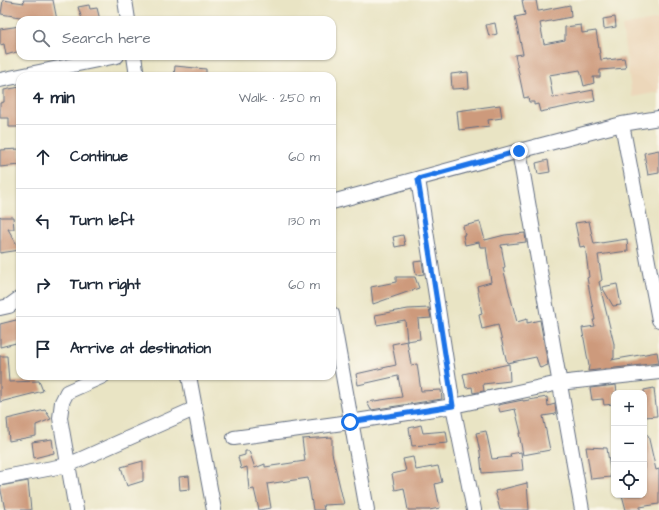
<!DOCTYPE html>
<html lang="en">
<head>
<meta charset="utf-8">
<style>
	:root { --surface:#fff; --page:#f6f6f7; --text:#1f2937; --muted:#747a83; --line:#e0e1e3 }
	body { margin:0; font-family:"Architects Daughter",sans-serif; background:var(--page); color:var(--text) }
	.controls { position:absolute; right:12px; bottom:12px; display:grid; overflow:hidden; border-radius:8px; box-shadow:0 1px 3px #0004 }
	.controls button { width:36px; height:36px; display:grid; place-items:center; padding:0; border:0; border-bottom:1px solid var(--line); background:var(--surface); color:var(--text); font:20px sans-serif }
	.stop { position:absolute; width:12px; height:12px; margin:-9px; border:3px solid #1a73e8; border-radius:50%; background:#fff }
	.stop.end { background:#1a73e8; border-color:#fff; box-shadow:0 1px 4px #0008 }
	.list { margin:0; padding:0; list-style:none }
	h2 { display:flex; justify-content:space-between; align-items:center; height:52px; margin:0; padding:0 16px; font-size:17px }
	h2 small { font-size:13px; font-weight:400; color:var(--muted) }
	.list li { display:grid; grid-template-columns:26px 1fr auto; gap:12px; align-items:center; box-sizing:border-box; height:64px; padding:0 16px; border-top:1px solid var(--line) }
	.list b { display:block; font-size:15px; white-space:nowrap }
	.list em { font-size:13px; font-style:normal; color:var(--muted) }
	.icon { flex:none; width:22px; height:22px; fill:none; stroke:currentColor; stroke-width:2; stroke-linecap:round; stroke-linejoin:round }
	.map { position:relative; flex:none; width:659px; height:510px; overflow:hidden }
	.search { position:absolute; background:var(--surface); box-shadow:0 1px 3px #0004; left:16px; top:16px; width:320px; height:44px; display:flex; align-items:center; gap:10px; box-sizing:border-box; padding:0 14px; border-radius:12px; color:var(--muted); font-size:15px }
	.panel { position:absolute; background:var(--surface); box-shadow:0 1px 3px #0004; left:16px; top:72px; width:320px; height:308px; border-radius:12px }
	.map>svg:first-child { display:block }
	.built { fill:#ecd7ba }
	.building { fill:#cd9a7b }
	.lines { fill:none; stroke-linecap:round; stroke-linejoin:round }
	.minor-casing { stroke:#636e82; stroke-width:16 }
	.minor { stroke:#fff; stroke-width:14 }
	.route { stroke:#1a73e8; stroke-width:5 }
</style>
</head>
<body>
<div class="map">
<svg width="659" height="510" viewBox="0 0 659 510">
	<rect width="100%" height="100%" fill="#fbf7ec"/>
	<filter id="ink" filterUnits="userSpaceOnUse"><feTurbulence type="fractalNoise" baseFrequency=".025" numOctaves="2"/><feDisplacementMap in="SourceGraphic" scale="8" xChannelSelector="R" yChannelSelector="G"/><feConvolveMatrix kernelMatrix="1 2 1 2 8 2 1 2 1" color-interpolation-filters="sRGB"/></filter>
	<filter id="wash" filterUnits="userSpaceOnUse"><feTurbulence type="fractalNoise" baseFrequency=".012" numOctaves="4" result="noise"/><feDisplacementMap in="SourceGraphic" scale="16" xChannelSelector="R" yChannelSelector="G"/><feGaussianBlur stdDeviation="0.9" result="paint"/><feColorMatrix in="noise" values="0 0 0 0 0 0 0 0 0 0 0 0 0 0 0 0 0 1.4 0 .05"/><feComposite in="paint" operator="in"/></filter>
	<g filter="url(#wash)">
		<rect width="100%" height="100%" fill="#e9e4c4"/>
		<path class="built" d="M659 19V92L632 97 622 26Z"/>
		<g id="blocks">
			<path class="building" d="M3 0 24 3 23 0H53L57 20H39L1 14Z
				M522 0H536L538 11H539L570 5 571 17 540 23 544 44 565 40V27L581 25 582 33 596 31 601 60 607 59V60L624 58 626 68 600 70V77H593L594 83 584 86 580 70 549 75 553 98 593 90 595 101 540 112 538 104 534 105V102H529L528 97 524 98 515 55 523 54 515 17 525 15Z
				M89 5 90 9 97 8 100 20 82 19 78 7Z
				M615 17 616 27 604 29 603 19Z
				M495 23 497 34 489 36 486 25Z
				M20 26V51L6 55 4 44 0 45V29Z
				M175 66 206 69V76H174Z
				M468 72 469 88 452 89 451 74Z
				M20 87V127H9V118H0V103L4 102V90Z
				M500 105 502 118 488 120 489 126 459 130 457 111Z
				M20 149V165L0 167V150Z
				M659 150V173L648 175 644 153Z
				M548 160 550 172 538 174 536 163Z
				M0 216 1 217H13L14 229H8L20 250 0 253Z
				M589 221 594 244 627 239 628 251 598 255 602 280 599 282 614 344V358L611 360 657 352 659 363 588 371 589 366 582 328 595 326 593 320H595L587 278 589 277 585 246 580 247 575 223Z
				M480 222 485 240 505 235 525 233 526 242 501 245 505 267 503 268 517 322 527 319V323L540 320 548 365 540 368 536 357 507 363 498 325 482 329 479 315 482 314 477 286 491 282 486 247H480L479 242 465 245 463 235H465L463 226Z
				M403 235 405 245 395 247 393 237Z
				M422 261 424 274 416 275 414 262Z
				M396 277H415L419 288 373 304 371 287 396 282Z
				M617 284 621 305 613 306 602 287Z
				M429 308 431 318 418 319 420 339 407 341 405 320 377 325 375 315 408 309Z
				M20 319V342L0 347V324Z
				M407 341 411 365 417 364 421 391 441 390 442 399 371 410 367 402 402 397 398 376 358 385 356 374 396 365 392 344Z
				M0 356H7L9 382 39 381 43 391 0 402Z
				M509 364 510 381 483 384 484 391 473 393 472 387 466 388 463 374Z
				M616 385 617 393H614V404L604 405 603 399 592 400 590 388Z
				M654 388 657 416 644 417V390Z
				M547 397 548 406 555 404 556 414 543 416 550 450 523 455 519 433H521L515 409 500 412 498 405 523 400V401Z
				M45 410 51 419 36 425V436L9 441 7 419Z
				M421 425 423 433 446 431 448 443 412 446 409 428Z
				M486 431 492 459 511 457 510 454 521 452 523 470 482 473 480 452 476 433Z
				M644 435H648L656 470 659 469V504L640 507V510H626L622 495H644Z
				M332 437V453L344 504 323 505 324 510H313L308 478 267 484 271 508 259 510 254 489 249 490 247 467 241 469 238 457 245 455V451H249L255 468 265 464V467L305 461 302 439Z
				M52 439 54 453 34 458 32 442Z
				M586 447 607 448 611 477 591 479Z
				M413 457 416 470 438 466 442 482 435 484 440 508 429 510H408L404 488 395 490 392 474 406 471 403 459Z
				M143 461V481L127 486 121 467Z
				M189 476 190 489 180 490 179 477Z
				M28 481 31 510H5L0 486Z
				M527 483 529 510H500L495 491Z"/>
		</g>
	</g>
	<g filter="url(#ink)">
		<use href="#blocks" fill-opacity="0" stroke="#636e82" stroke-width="1"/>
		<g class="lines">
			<defs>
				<path id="minor" d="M125 0 128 20
					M134 56 137 76
					M0 80 117 56
					M622 124 659 320
					M519 151 582 510
					M418 179 453 406 474 510
					M332 202 519 151 622 124 659 118
					M0 308 9 306 20 298
					M332 314 367 510
					M189 376 214 510
					M234 438 350 422 453 406 559 383 659 372
					M0 478 68 465 194 409
					M76 510 60 418 62 402 67 392 103 376"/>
			</defs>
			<use href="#minor" class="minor-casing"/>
			<use href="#minor" class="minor"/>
		</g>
	</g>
	<g class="lines" filter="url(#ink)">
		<path class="route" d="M350 422 453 406 418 179 519 151"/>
	</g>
</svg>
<div class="controls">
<button>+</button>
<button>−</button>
<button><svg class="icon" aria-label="locate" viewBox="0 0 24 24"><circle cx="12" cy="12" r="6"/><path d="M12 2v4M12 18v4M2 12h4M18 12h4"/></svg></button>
</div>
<div class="stop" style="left:350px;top:422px"></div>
<div class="stop end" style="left:519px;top:151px"></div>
<div class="search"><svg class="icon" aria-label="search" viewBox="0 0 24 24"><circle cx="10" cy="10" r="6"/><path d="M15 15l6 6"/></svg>Search here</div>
<section class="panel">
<h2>4 min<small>Walk · 250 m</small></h2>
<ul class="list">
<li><svg class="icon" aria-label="ahead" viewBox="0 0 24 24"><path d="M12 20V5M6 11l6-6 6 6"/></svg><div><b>Continue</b></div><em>60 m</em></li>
<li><svg class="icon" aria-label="left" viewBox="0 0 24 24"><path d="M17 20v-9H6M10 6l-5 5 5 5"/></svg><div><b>Turn left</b></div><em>130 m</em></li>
<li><svg class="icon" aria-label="right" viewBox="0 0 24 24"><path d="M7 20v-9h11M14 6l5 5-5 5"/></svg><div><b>Turn right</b></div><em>60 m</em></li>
<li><svg class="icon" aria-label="arrive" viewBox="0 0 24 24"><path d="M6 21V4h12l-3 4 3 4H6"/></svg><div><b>Arrive at destination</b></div></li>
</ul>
</section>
</div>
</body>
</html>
